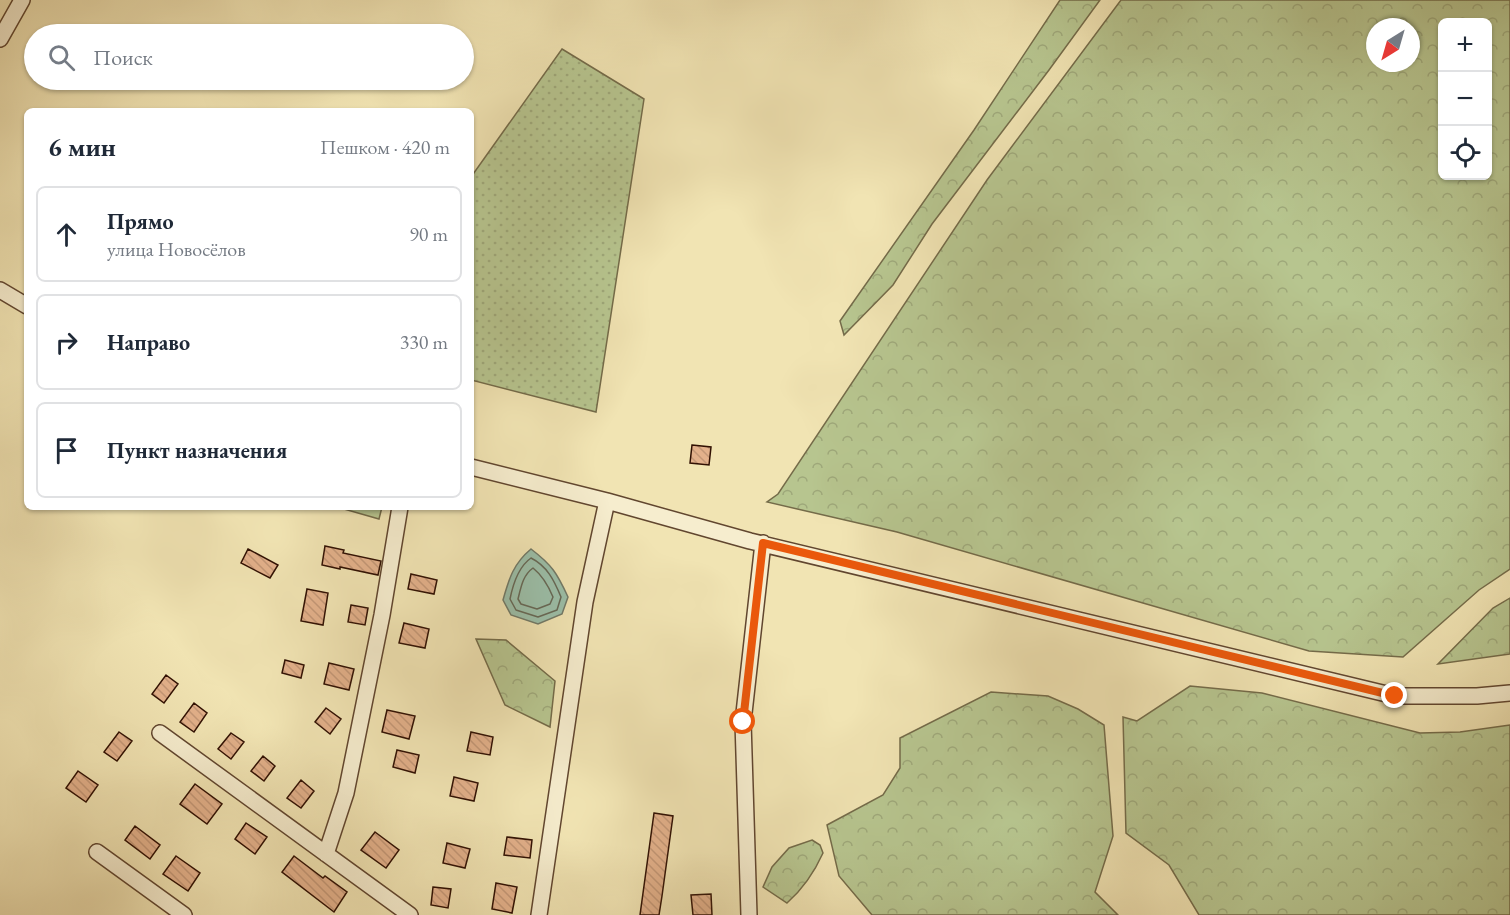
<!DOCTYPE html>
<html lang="ru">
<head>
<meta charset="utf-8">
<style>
	:root { --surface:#fff; --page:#f2f2f3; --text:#1f2937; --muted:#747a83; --line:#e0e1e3 }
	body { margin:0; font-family:"EB Garamond",serif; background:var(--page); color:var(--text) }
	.controls { position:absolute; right:18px; top:18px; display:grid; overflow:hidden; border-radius:9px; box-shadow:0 2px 4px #0004 }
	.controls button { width:54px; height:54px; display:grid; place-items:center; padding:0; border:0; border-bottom:2px solid var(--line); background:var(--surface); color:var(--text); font:30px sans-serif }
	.compass { position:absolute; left:1366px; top:18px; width:54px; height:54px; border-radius:50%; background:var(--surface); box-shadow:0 2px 4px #0004; rotate:217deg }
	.stop { position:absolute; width:18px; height:18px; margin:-14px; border:4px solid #ea580c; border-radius:50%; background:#fff }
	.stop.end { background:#ea580c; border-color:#fff; box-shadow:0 2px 6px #0008 }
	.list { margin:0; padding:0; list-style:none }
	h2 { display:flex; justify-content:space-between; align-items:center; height:78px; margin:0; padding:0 24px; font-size:26px }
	h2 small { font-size:20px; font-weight:400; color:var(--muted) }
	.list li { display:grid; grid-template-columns:39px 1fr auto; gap:18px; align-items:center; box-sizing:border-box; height:96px; margin:0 12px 12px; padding:0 12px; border:2px solid var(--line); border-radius:9px }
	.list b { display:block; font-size:22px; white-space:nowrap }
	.list p { margin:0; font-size:20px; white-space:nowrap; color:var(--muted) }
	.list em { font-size:20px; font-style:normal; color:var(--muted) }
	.icon { flex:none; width:33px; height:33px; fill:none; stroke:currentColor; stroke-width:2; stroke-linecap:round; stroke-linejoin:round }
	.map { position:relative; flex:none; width:1510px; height:915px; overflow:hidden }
	.search { position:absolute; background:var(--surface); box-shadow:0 2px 4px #0004; left:24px; top:24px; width:450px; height:66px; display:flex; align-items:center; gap:15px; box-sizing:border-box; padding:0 21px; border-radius:33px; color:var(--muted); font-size:22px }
	.panel { position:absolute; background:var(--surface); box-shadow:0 2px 4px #0004; left:24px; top:108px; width:450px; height:402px; border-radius:9px }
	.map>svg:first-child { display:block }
	.grass { fill:url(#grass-dots); stroke:#746b49; stroke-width:1.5 }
	.forest { fill:url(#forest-crowns); stroke:#746b49; stroke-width:1.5; fill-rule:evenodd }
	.water { fill:#9bbfa9; stroke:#717967; stroke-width:1.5 }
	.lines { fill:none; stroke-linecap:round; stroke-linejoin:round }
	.shore { stroke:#666856; stroke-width:1.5 }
	.building { fill:url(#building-back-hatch); stroke:#311103; stroke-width:1.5 }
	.minor-casing { stroke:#61462f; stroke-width:18 }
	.minor { stroke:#f6edce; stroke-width:15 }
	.route { stroke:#ea580c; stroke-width:8 }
</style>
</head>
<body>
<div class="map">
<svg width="1510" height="915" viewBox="0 0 1510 915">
	<defs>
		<pattern id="grass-dots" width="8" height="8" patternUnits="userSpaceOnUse" patternTransform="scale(1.5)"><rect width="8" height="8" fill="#b7c58f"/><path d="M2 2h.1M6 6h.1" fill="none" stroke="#9ea87a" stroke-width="1.8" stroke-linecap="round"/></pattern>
		<pattern id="forest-crowns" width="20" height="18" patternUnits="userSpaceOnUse" patternTransform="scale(1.5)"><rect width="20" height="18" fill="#b7c58f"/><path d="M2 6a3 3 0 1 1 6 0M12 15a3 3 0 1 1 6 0" fill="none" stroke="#9ea87a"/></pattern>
		<pattern id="building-back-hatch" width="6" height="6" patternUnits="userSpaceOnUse" patternTransform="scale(1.5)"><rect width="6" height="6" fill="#e3b18b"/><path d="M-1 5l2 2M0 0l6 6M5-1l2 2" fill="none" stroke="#c39776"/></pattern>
	</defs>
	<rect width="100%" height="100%" fill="#f1e4b3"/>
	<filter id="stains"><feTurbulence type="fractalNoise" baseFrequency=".00333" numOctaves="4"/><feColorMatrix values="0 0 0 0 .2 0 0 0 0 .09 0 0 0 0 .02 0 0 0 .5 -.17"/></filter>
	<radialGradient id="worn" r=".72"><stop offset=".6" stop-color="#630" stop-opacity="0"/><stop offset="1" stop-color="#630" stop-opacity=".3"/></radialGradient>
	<path class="grass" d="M562 49 644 99 596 412 471 380V177Z"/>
	<path class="forest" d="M1060 0H1100L1049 70 932 224 893 285 844 335 840 321 974 130Z
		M1121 0H1510V569L1479 590 1403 657 1309 651 897 532 767 502 778 494 987 180ZM1488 22V176H1442V22ZM1375 27H1411V63H1375Z
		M337 507H382L379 519Z
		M1510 598V654L1438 664 1493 608Z
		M476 639 506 640 555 681 550 727 505 705Z
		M1190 686 1262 693 1420 733 1460 732 1510 725V915H1199L1169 865 1126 833 1123 717 1137 721Z
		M991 692 1048 696 1078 709 1104 725 1113 836 1095 892 1118 915H872L839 876 827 825 883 795 900 768V738Z
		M812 840 820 845 823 853C814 873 804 888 787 903L763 887 772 867 789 848Z"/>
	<path class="water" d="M531 549C552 565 557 573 568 597L562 614 538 624 511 615 503 600C509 579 513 564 531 549Z"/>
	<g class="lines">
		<path class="shore" d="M531 558C547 566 554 580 561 597L557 610 538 617 516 610 510 599C513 584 518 567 531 558Z
			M533 568C543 576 548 585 553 597L550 604 537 609 521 604 518 599C521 587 523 575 533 568Z"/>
	</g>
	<path class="building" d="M692 445 711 447 709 465 690 463Z
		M325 546 344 550 343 553 381 561 378 575 340 567V569L322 565Z
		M248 549 278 565 270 578 241 563Z
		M411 574 437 580 434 594 408 589Z
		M307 589 328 593 323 625 301 621Z
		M351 605 368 608 365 625 348 622Z
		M404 623 429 629 425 648 399 643Z
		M285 660 304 665 301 678 282 673Z
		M329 663 354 669 349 690 324 684Z
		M166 675 178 684 164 703 152 694Z
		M194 703 207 713 194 732 180 722Z
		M326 708 341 719 330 734 315 722Z
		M387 710 415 716 409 739 382 732Z
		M119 732 132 741 117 761 104 752Z
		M471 732 493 737 490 755 467 751Z
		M231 733 244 742 231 759 218 749Z
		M397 750 419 755 415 773 393 767Z
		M263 756 275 766 264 781 251 771Z
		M78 771 98 785 86 802 66 788Z
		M454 777 478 783 474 801 450 796Z
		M301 780 314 791 301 808 287 798Z
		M195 784 222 804 207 824 180 804Z
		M654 813 673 816 662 896 659 915H640Z
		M246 823 267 837 255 854 235 839Z
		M135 826 160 845 150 859 125 840Z
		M375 832 399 850 386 868 361 850Z
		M507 837 532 840 530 858 504 855Z
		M447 843 470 849 465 868 443 863Z
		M176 856 200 873 188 891 163 874Z
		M294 856 323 878 325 876 347 892 334 912 282 872Z
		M496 883 517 887 512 913 492 909Z
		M433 887 451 889 448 908 431 905Z
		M711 894 712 915H693L691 895Z"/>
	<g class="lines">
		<defs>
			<path id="minor" d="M0 39 22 0
				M0 290 27 306
				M471 467 607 501 750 541 1395 696H1477L1510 693
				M160 733 410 915
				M97 852 184 915
				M326 854 346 793 382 615 400 507
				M539 915 585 602 607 501
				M749 915 743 722 763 543"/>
		</defs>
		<use href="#minor" class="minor-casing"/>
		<use href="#minor" class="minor"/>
	</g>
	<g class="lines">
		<path class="route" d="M743 722 763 543 1395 696"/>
	</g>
	<rect width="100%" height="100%" filter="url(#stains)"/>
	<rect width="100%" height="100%" fill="url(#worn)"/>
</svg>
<div class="controls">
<button>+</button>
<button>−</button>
<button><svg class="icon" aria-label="locate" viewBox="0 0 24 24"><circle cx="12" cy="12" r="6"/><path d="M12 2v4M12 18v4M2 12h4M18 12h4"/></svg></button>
</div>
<svg class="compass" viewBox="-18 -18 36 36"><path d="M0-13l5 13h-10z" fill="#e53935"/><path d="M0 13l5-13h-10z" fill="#747a83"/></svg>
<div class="stop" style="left:743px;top:722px"></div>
<div class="stop end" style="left:1395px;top:696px"></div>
<div class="search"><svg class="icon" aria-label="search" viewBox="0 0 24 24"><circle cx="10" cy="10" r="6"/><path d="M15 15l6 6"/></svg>Поиск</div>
<section class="panel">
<h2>6 мин<small>Пешком · 420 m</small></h2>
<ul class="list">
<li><svg class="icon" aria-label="ahead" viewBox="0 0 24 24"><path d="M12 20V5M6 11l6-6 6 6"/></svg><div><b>Прямо</b><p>улица Новосёлов</p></div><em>90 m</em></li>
<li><svg class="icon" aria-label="right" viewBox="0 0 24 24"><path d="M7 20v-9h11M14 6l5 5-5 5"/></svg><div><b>Направо</b></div><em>330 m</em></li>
<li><svg class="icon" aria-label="arrive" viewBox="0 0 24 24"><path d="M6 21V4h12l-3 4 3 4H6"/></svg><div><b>Пункт назначения</b></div></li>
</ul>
</section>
</div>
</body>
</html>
